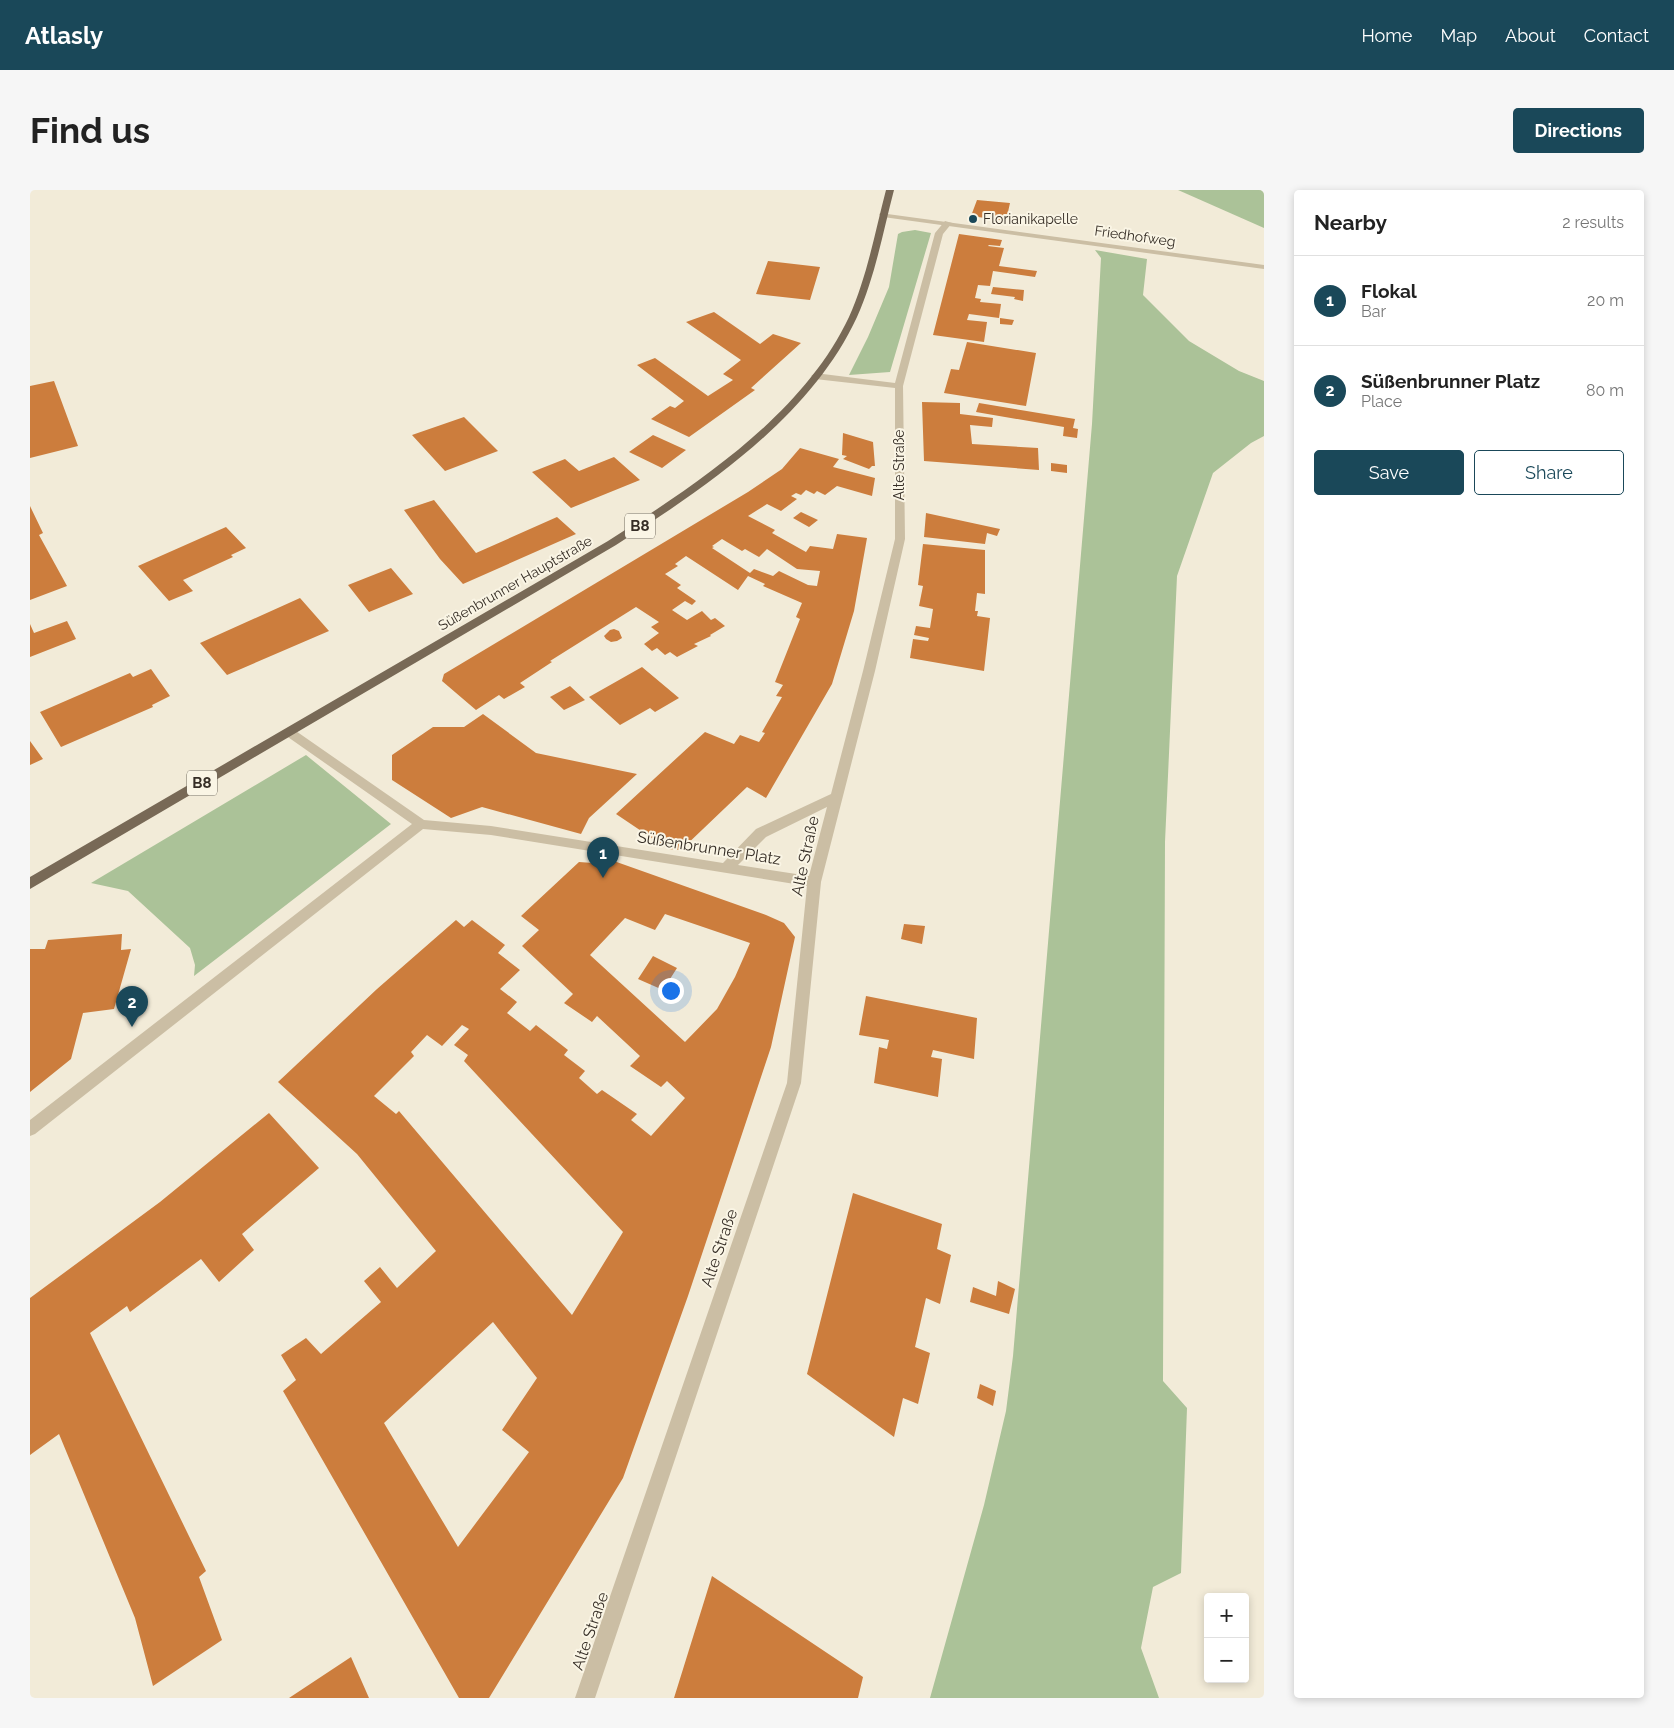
<!DOCTYPE html>
<html lang="en">
<head>
<meta charset="utf-8">
<style>
	:root { --surface:#fff; --page:#f6f6f6; --text:#222; --muted:#767676; --line:#e0e0e0; --accent:#1a4859 }
	body { margin:0; font-family:Raleway,sans-serif; background:var(--page); color:var(--text) }
	.controls { position:absolute; right:15px; bottom:15px; display:grid; overflow:hidden; border-radius:5px; box-shadow:0 2px 8px #0003 }
	.controls button { width:45px; height:45px; display:grid; place-items:center; padding:0; border:0; border-bottom:1px solid var(--line); background:var(--surface); color:var(--text); font:25px sans-serif }
	.you { position:absolute; left:640px; top:800px; width:18px; height:18px; margin:-12px; border:4px solid #fff; border-radius:50%; background:#1a73e8; box-shadow:0 0 0 8px #1a73e833 }
	.badge { display:grid; place-items:center; width:32px; height:32px; border-radius:50%; background:var(--accent); color:#fff; font-size:16px; font-weight:700 }
	.pin { position:absolute; translate:-50% -41px; filter:drop-shadow(0 1px 2px #0008) }
	.pin::after { content:''; position:absolute; top:26px; width:18px; height:15px; background:inherit; clip-path:polygon(0 0,100% 0,50% 100%) }
	.list { margin:0; padding:0; list-style:none }
	h2 { display:flex; justify-content:space-between; align-items:center; height:65px; margin:0; padding:0 20px; font-size:21px }
	h2 small { font-size:16px; font-weight:400; color:var(--muted) }
	.list li { display:grid; grid-template-columns:32px 1fr auto; gap:15px; align-items:center; box-sizing:border-box; height:90px; padding:0 20px; border-top:1px solid var(--line) }
	.list b { display:block; font-size:19px; white-space:nowrap }
	.list p { margin:0; font-size:16px; white-space:nowrap; color:var(--muted) }
	.list em { font-size:16px; font-style:normal; color:var(--muted) }
	.actions { display:flex; gap:10px; padding:15px 20px }
	.actions a { flex:1; padding:11px 0; border:1px solid var(--accent); border-radius:5px; text-align:center; font-size:18px; color:var(--accent) }
	.actions .main { background:var(--accent); color:#fff }
	.map { position:relative; flex:none; width:1234px; height:1508px; overflow:hidden; border-radius:5px }
	header { display:flex; align-items:center; gap:30px; box-sizing:border-box; height:70px; padding:0 25px; background:var(--accent); color:#fff }
	header strong { font-size:24px }
	nav { display:flex; gap:28px; margin-inline-start:auto; font-size:18px }
	.intro { display:flex; align-items:center; justify-content:space-between; box-sizing:border-box; height:120px; padding:0 30px }
	h1 { margin:0; font-size:35px }
	.button { padding:12px 22px; border-radius:5px; background:var(--accent); color:#fff; font-size:18px; font-weight:700 }
	main { display:flex; gap:30px; padding:0 30px }
	aside { flex:1; background:var(--surface); border-radius:5px; box-shadow:0 2px 8px #0003 }
	.map>svg:first-child { display:block }
	.green { fill:#abc298 }
	.building { fill:#cc7d3d; fill-rule:evenodd }
	.lines { fill:none; stroke-linecap:round; stroke-linejoin:round }
	.minor { fill:#cbbea4; fill-rule:evenodd }
	.tertiary { fill:#cbbea4; fill-rule:evenodd }
	.primary { fill:#786956; fill-rule:evenodd }
	.poi-dot { fill:#1a4859; stroke:#faf5e5; stroke-width:2 }
	.labels { text-anchor:middle; dominant-baseline:central; stroke-width:4; stroke-linejoin:round; paint-order:stroke }
	.far-poi-label { font-size:14px; fill:#362e26; stroke:#faf5e5; text-anchor:start }
	.far-street-label { font-size:14px; fill:#362e26; stroke:#faf5e5 }
	.shield { fill:#faf5e5; stroke:#716a5f; stroke-width:1 }
	.shield-label { font-size:15px; font-weight:bold; fill:#362e26 }
	.street-label { font-size:16px; fill:#362e26; stroke:#faf5e5 }
</style>
</head>
<body>
<header>
<strong>Atlasly</strong>
<nav><a>Home</a><a>Map</a><a>About</a><a>Contact</a></nav>
</header>
<div class="intro"><h1>Find us</h1><a class="button">Directions</a></div>
<main>
<div class="map">
<svg width="1234" height="1508" viewBox="0 0 1234 1508">
	<rect width="100%" height="100%" fill="#f2ebd8"/>
	<path class="green" d="M1148 0H1234V38Z
		M885 40 901 43 860 182 819 185 838 147 859 97 868 44 872 42Z
		M1065 60 1117 69 1113 105 1159 151 1209 181 1234 191V246L1221 253 1183 283 1147 386 1135 652 1133 1191 1157 1218 1151 1383 1123 1397 1111 1458 1129 1508H900L954 1315 976 1221 983 1166 1062 234 1071 68Z
		M276 565 361 634 164 786 165 775 160 758 98 701 61 693Z"/>
	<path class="building" d="M947 10 980 13 976 31 941 26Z
		M929 44 972 50 970 56 959 55 958 56 974 58 969 76 1007 81 1005 87 963 81 960 96 948 95 945 108 951 109 950 112 971 114 969 128 939 124 937 130 957 132 954 152 903 145Z
		M738 71 790 77 780 110 726 104Z
		M963 97 994 100 993 111 984 109 985 107 961 104Z
		M684 122 730 154 743 144 771 153 721 198 725 200 659 247 621 229 640 216 645 218 654 211 607 175 625 168 678 206 703 190 693 184 711 170 656 132Z
		M970 128 984 130 982 135 970 134Z
		M937 152 1006 163 996 216 914 203 921 179 929 180Z
		M24 191 48 256 0 268V196Z
		M892 212 930 213V224L963 228 962 237 940 235 942 254 1008 258 1009 280 894 271Z
		M949 213 1045 229 1043 238 1048 239 1047 248 1033 246 1034 237 946 222Z
		M434 227 468 261 415 281 382 245Z
		M813 243 843 252 845 276H842L839 279 813 269 817 266 812 265Z
		M623 245 656 260 632 278 599 262Z
		M770 258 809 269 803 277 845 288 842 306 807 296 795 305 787 301 784 304 776 300 771 305 766 303 761 306 767 309 751 321 737 314 718 326 745 340 742 343 776 362 780 356 803 359 807 344 837 348 824 421 802 494 736 608 717 597 651 660 638 659 586 624 675 542 704 554 710 545 729 552 735 543 732 542 752 507 746 506 753 495 745 492 770 429 766 427 772 413 733 396 735 394 718 386 708 400 656 366 645 374 648 376 635 384 651 395 647 398 666 411 662 415 655 411 642 420 657 430 672 421 681 430 685 428 695 436 680 445 681 446 664 454 668 456 647 467 640 462 635 465 627 458 622 461 614 454 629 443 621 437 629 432 606 417 520 471 522 472 490 493 495 497 474 509 469 505 446 520 412 491 414 484 718 302 752 279ZM692 349 712 361 715 359 729 367 737 359 767 379 790 381 787 396 778 395 749 381 743 386 724 379 720 383 682 358 684 357 682 356Z
		M584 267 610 290 541 318 502 282 535 269 549 281Z
		M1021 273 1037 275V283L1021 281Z
		M404 310 446 363 527 327 546 344 433 394 410 369 374 320Z
		M0 316 13 343 9 345 37 396 0 410Z
		M771 322 788 330 779 337 763 328Z
		M896 323 970 339 967 346 957 343 955 354 894 347Z
		M196 337 216 358 201 365 203 367 153 390 163 401 139 411 108 376Z
		M893 354 955 360V404L947 403 945 421H948L947 426 960 428 954 481 880 468 883 449 898 451 899 448 884 445 886 436 900 438 903 419 889 416 893 396 888 395Z
		M361 378 383 404 339 422 318 395Z
		M270 408 299 441 197 485 170 453Z
		M37 431 46 449 0 467V434L4 443Z
		M584 439 589 441 592 448 587 451 581 452 576 449 574 446 580 440Z
		M612 477 649 508 625 522 620 518 590 535 559 507Z
		M121 479 140 506 122 515 123 517 31 557 10 522 100 483 103 487Z
		M540 496 555 510 534 520 520 507Z
		M453 524 506 563 607 584 559 628 551 644 452 617 421 628 362 590V565L403 537H434Z
		M0 551 13 569 0 575Z
		M581 670 736 725 754 733 765 747 741 857 658 1106 593 1288 459 1508H429L253 1201 266 1190 251 1165 276 1148 291 1164 351 1112 334 1091 350 1077 367 1098 406 1061 327 964 248 892 347 799 426 730 434 737 442 730 475 755 468 763 490 780 470 799 487 812 477 823 500 841 506 835 538 860 534 865 555 881 549 888 567 904 572 900 607 924 601 930 621 946 655 908 637 891 631 897 600 876 610 866 567 826 562 832 534 813 543 804 492 756 509 740 491 726 549 672 577 674ZM635 724 720 753 705 787 687 819 655 852 560 765 595 728 625 740ZM432 835 439 839 424 855 438 865 434 871 593 1042 542 1125 369 921 366 924 344 906 384 866 381 862 397 845 412 856ZM463 1132 507 1188 472 1240 499 1262 428 1357 354 1233Z
		M874 734 895 736 892 754 871 749Z
		M92 744 91 760 101 759 84 819 53 823 41 869 0 902V759H15L18 750Z
		M623 766 647 778 633 800 608 789Z
		M836 806 947 828 944 869 903 860 901 867 912 869 908 907 844 893 849 857 857 859 859 850 829 845Z
		M239 923 289 978 212 1044 224 1060 189 1092 171 1069 100 1122 97 1116 60 1143 176 1381 169 1387 192 1450 123 1496 105 1428 29 1244 0 1265V1108L130 1012Z
		M823 1003 912 1034 907 1059 921 1065 910 1114 896 1108 885 1157 900 1163 888 1214 873 1208 864 1247 777 1184Z
		M968 1091 985 1099 979 1124 940 1112 943 1097 966 1106Z
		M950 1194 966 1201 963 1216 947 1208Z
		M682 1386 833 1487 828 1508H644Z
		M321 1467 339 1508H259Z"/>
	<g class="lines">
		<path class="minor" d="M915 31 922 33 913 44 873 196 875 349 845 481 791 692 771 893 565 1508H545L757 893 777 696 461 645 393 639 5 944 0 946V930L382 634 255 545 253 542 255 539H263L394 630 461 636 693 673 726 639 801 604 833 481 865 349V198L785 189 781 186 785 183 865 193 905 43ZM797 617 779 686 708 675 736 647Z"/>
		<path class="tertiary" d="M850 23 1234 75V79L853 27 849 25Z"/>
		<path class="primary" d="M856 0H864C853 42 845 87 827 127 781 227 675 298 586 355L0 699V687L578 351C667 294 773 225 819 127 837 87 845 42 856 0Z"/>
	</g>
	<circle class="poi-dot" cx="943" cy="29" r="5"/>
	<g class="labels">
		<g class="far-poi-label">
			<text x="953" y="29">Florianikapelle</text>
		</g>
		<g class="far-street-label">
			<text transform="translate(1105 46) rotate(8)">Friedhofweg</text>
			<text transform="translate(869 275) rotate(-90)">Alte Straße</text>
			<text transform="translate(485 393) rotate(-30)">Süßenbrunner Hauptstraße</text>
		</g>
		<g class="shield">
			<rect x="595" y="323.5" width="30" height="25" rx="4"/>
			<rect x="157" y="580.5" width="30" height="25" rx="4"/>
		</g>
		<g class="shield-label">
			<text x="610" y="336">B8</text>
			<text x="172" y="593">B8</text>
		</g>
		<g class="street-label">
			<text transform="translate(679 658) rotate(9)">Süßenbrunner Platz</text>
			<text transform="translate(775 666) rotate(-78)">Alte Straße</text>
			<text transform="translate(689 1058) rotate(-71)">Alte Straße</text>
			<text transform="translate(560 1441) rotate(-71)">Alte Straße</text>
		</g>
	</g>
</svg>
<div class="controls">
<button>+</button>
<button>−</button>
</div>
<div class="you"></div>
<div class="pin badge" style="left:573px;top:688px">1</div>
<div class="pin badge" style="left:102px;top:837px">2</div>
</div>
<aside>
<h2>Nearby<small>2 results</small></h2>
<ul class="list">
<li><span class="badge">1</span><div><b>Flokal</b><p>Bar</p></div><em>20 m</em></li>
<li><span class="badge">2</span><div><b>Süßenbrunner Platz</b><p>Place</p></div><em>80 m</em></li>
</ul>
<div class="actions"><a class="main">Save</a><a>Share</a></div>
</aside>
</main>
</body>
</html>
